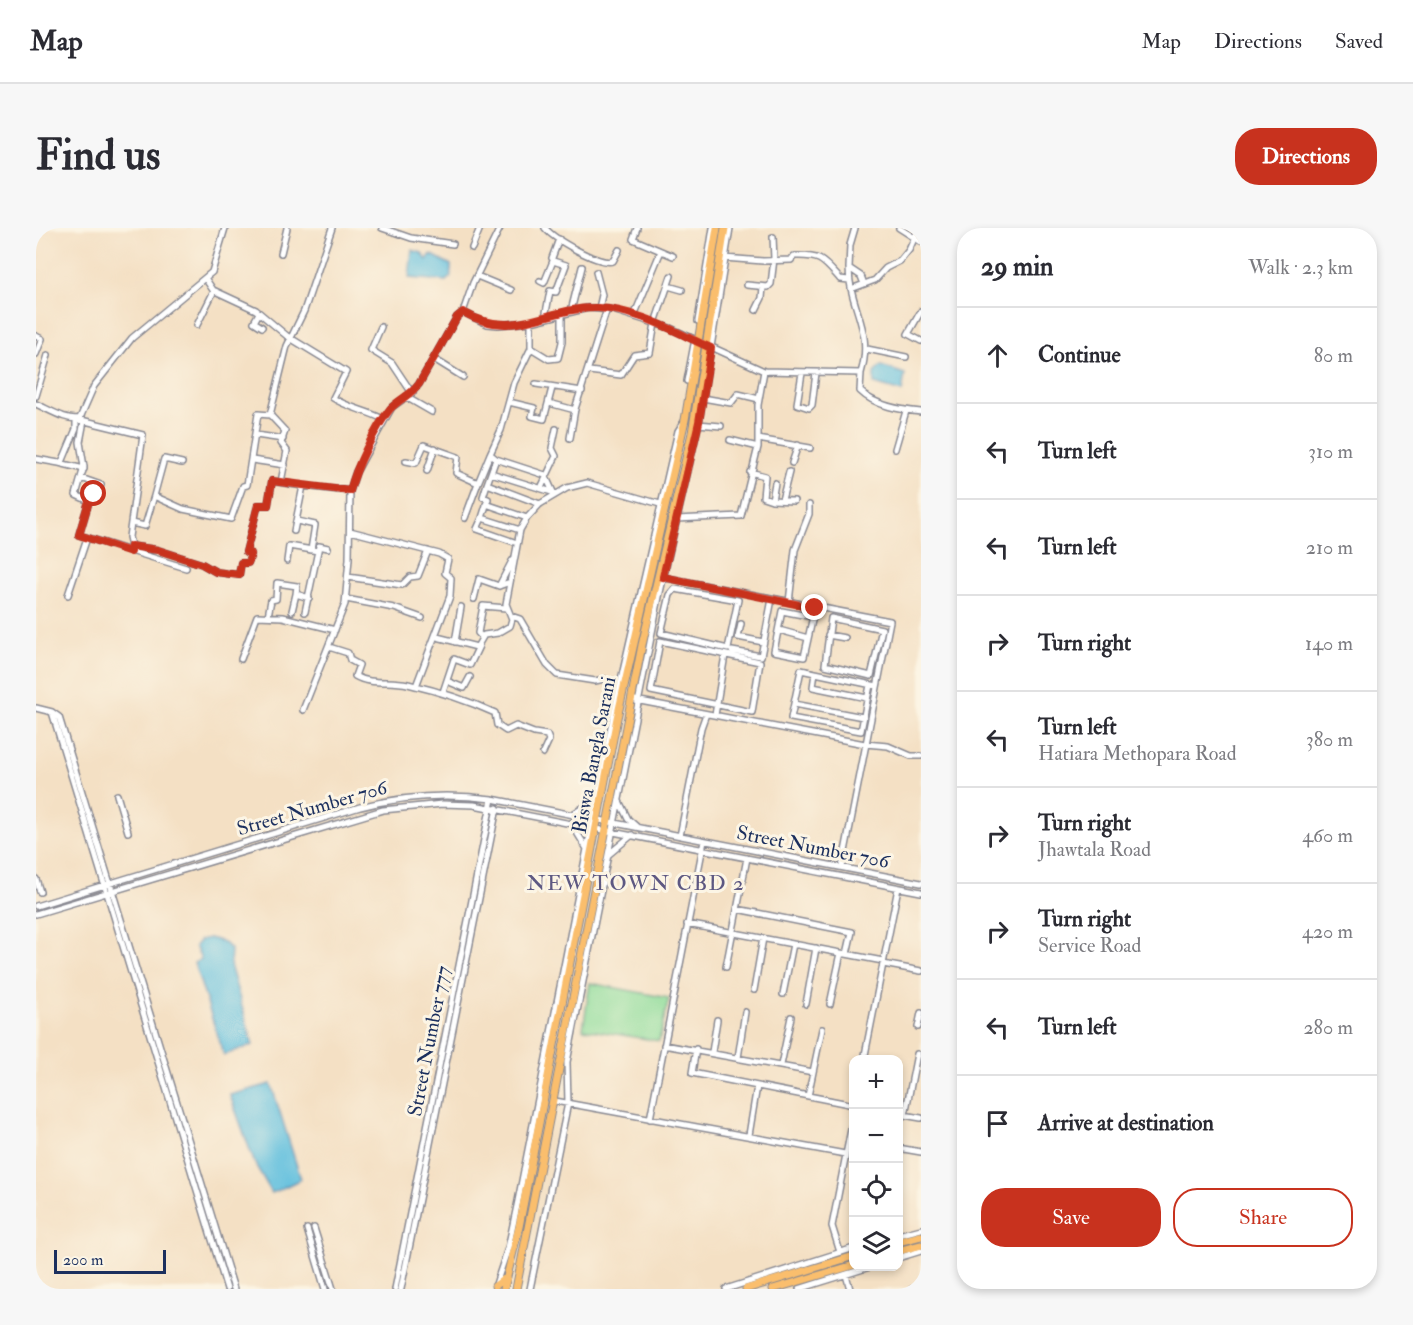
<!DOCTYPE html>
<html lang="en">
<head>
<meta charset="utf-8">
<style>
	:root { --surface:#fff; --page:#f7f7f7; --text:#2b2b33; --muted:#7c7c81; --line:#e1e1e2; --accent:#c8321e }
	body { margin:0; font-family:"IM FELL Double Pica",serif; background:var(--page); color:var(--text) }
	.controls { position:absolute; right:18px; bottom:18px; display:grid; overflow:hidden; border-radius:12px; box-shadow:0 3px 9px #0003 }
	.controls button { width:54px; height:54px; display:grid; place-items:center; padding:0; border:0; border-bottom:2px solid var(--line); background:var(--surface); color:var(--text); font:30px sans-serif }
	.scale { position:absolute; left:18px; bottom:15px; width:112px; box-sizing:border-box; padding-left:6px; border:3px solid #1b2f5e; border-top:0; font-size:16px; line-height:21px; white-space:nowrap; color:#1b2f5e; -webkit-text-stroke:4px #fcf5e5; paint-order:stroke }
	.stop { position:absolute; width:18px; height:18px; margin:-14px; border:4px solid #c8321e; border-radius:50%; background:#fff }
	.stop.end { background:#c8321e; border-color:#fff; box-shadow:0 2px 6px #0008 }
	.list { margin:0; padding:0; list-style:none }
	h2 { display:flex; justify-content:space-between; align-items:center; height:78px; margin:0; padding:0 24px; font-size:26px }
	h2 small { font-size:20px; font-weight:400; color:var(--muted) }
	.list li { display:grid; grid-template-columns:39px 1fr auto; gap:18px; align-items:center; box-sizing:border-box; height:96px; padding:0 24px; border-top:2px solid var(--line) }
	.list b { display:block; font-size:22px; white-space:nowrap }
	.list p { margin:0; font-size:20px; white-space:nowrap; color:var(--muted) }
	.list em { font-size:20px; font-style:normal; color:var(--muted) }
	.actions { display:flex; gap:12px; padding:18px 24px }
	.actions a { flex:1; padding:14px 0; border:2px solid var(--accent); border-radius:24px; text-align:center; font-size:21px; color:var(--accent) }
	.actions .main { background:var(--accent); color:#fff }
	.icon { flex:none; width:33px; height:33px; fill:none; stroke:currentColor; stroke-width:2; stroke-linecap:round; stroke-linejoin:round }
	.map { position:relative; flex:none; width:885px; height:1061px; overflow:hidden; border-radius:24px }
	header { display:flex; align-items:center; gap:36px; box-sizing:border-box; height:84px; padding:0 30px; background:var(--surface); border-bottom:2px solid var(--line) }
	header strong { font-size:28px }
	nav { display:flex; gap:33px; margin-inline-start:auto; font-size:21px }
	.intro { display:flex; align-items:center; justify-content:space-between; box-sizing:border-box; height:144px; padding:0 36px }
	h1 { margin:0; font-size:42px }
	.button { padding:15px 27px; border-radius:24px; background:var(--accent); color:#fff; font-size:21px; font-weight:700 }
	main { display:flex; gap:36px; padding:0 36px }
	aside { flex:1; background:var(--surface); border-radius:24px; box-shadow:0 3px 9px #0003 }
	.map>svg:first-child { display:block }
	.green { fill:#8edc9a; stroke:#54867c; stroke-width:1.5 }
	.water { fill:#60bfde; stroke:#3e779e; stroke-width:1.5 }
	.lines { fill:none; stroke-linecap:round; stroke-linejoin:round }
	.minor-casing { stroke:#888891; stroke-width:8 }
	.major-casing { stroke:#888891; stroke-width:9 }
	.minor { stroke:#fff; stroke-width:5 }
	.major { stroke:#fabe6d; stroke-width:7 }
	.route { stroke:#c8321e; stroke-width:8 }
	.labels { text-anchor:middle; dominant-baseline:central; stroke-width:6; stroke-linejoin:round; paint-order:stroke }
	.street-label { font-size:20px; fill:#1b2f5e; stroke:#fcf5e5 }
	.neighbourhood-label { font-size:21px; letter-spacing:1.5px; fill:#5d5882; stroke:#fcf5e5 }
</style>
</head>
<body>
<header>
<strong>Map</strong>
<nav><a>Map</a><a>Directions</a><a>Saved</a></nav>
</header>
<div class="intro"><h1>Find us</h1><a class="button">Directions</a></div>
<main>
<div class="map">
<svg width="885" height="1061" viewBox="0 0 885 1061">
	<rect width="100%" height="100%" fill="#fcf5e5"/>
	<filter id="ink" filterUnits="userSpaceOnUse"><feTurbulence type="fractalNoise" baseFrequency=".0167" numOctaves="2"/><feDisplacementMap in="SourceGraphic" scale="12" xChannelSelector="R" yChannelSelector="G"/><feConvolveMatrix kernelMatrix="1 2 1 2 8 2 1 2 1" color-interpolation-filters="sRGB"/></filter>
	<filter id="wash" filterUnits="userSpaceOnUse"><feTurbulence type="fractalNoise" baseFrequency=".008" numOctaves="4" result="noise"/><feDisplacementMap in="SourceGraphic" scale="24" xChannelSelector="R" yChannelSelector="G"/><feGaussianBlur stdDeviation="1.35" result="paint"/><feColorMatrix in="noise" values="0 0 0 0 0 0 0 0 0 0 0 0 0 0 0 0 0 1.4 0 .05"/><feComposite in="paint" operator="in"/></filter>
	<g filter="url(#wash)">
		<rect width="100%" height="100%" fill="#f4e0c4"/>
		<path class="green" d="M554 755 633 770 623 813 547 801Z"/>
		<path class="water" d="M376 22 386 25 391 32 395 26 415 37V48L410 53 373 50Z
			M845 138 869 146 866 164 838 156V145Z
			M173 710 185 713 195 721 194 737 217 817 188 827 158 735 165 731 159 718 164 712Z
			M235 856 265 951 236 965 219 936 194 867Z"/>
	</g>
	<g filter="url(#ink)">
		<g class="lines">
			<defs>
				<path id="minor" d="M346 0 375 10 417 16
					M464 0 437 55 427 84 451 96 462 97 495 94 552 80 577 82 634 100 728 143 825 145 824 163C839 178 865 182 885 184
					M509 0C518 11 562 37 577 33L583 22
					M819 0 814 17 813 40 825 48 828 56
					M863 0 885 14
					M436 20 444 0
					M625 23 637 28
					M245 25 251 0
					M516 30 523 11
					M688 30 727 33 755 32 758 28C785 27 787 32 804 51L813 52
					M813 40C813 81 838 101 825 145
					M560 44 566 67 563 80
					M441 48 475 62
					M169 50 177 62 220 82 251 108 310 144 297 170C312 180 330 182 347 191
					M504 53 508 55 517 33 530 37 520 64 514 63 509 90
					M711 57 732 59 735 56 738 31 737 9
					M632 58 646 62
					M815 61 839 52 850 40 864 33 873 22 883 0
					M720 82 726 70 727 59
					M535 83 546 39
					M885 83 872 106 885 113
					M223 85 218 94 226 99
					M598 88 625 23 597 11 601 0
					M662 93 677 0
					M161 97 178 63
					M345 99 335 122 356 135 376 165
					M0 108 6 111 0 126
					M495 120 513 131 522 130 526 114V85
					M831 121 870 129
					M398 131 427 149
					M553 143 585 147 598 127 614 125 619 95 635 48
					M766 145 761 176 773 180 776 177 780 145
					M651 153 659 111
					M500 156 546 163
					M0 168 12 127
					M370 169 396 184
					M667 170 695 175 702 166 723 171
					M473 174 498 180 496 188 508 191 516 160
					M513 175 539 182
					M0 176C12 181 32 194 44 190L58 158 96 110 176 44 189 0
					M234 187 251 118 268 83 296 0
					M41 191 107 207 93 309 95 318 122 322 166 336 180 344 203 347 205 335H212L215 326 210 324 222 277H232L236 253 267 258
					M48 193 44 214 48 239 40 267 53 273 43 307 150 340
					M662 196 685 198
					M220 207 247 211
					M534 210 539 181 571 81
					M722 211 774 220
					M694 212 722 219
					M859 221 870 183
					M0 231 23 235 27 232 40 201V192
					M460 231 454 226 465 202 478 155 495 120V94
					M216 232 249 237
					M370 233 380 235 388 217 422 229 420 245 442 255 454 226
					M23 235 48 241
					M146 235 128 231 118 268 147 281 195 291 207 258 211 257 222 186 234 187 249 203 245 215 251 223 245 254
					M756 235 762 217
					M391 243 399 220
					M714 244 729 248 727 269 736 272
					M455 245 451 256 504 276
					M45 250 65 257 62 266 58 265 53 273
					M739 255 736 272 758 273
					M451 256 447 269 452 271 446 290 484 302
					M505 260 520 228 516 220 520 201
					M516 264 455 245 460 231 509 247 518 266
					M746 272 753 244
					M450 276 491 290
					M429 290 442 255
					M446 290 441 301 481 315
					M640 291 705 288 722 219V177L728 143
					M261 293 279 297 275 322
					M95 295 109 298 118 268
					M258 303 267 258 314 263
					M314 303 403 326 412 331 409 345 415 350 414 368 380 458
					M251 333 253 318 282 323
					M312 349 366 357 374 349 382 348 392 323
					M626 349 854 393 806 639
					M463 358 476 333
					M639 361 702 372 692 421 625 405 634 367Z
					M32 367 51 310
					M310 371 358 380 386 390
					M438 371 443 351 463 358 474 354
					M753 374 759 322 773 286V277
					M256 383 260 366
					M269 384 283 318 292 320
					M232 388 235 372 240 371 241 355 261 358 260 366 273 370
					M475 388 484 391 511 437 521 447 559 453 568 451 584 456
					M777 389 746 383 738 423 768 429 779 379
					M795 390 846 401 835 448 789 437Z
					M705 396 702 409 727 414
					M743 402 772 410
					M792 407 809 410
					M401 409 441 419 448 407 462 405 474 398 476 391 470 376 484 302 491 290 504 276 531 260 551 255 624 276
					M446 409 442 405 447 378 470 380
					M624 413 724 434 716 484 615 463Z
					M419 414 425 379
					M293 419 312 425 314 432 323 437 319 448C334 457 354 452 372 456 402 463 431 472 459 485L461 497 470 503 480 498 498 505 511 507 513 512 507 525
					M696 423 725 428 736 371
					M205 431 221 388 247 389 299 402
					M779 445 777 459 831 470
					M411 453 428 460 434 449
					M834 457 825 503 755 490 765 442 841 458
					M407 464 418 431 434 437 443 418
					M599 472 829 516 852 518 875 528H885
					M758 476 827 489
					M0 480 16 484 23 489 198 1061
					M267 482 309 376 313 331 314 263 320 244 356 179 376 165 383 156 421 89 427 84
					M16 484 191 1061
					M679 487 689 427
					M81 567 92 604
					M583 573 592 591 601 599
					M537 586 561 571
					M535 595 551 621
					M644 608 665 500 670 486
					M572 627 596 607
					M0 651 4 664
					M0 678 324 579C367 568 411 565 456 571L885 655
					M701 681 816 704 811 726
					M0 686 347 582 406 576 438 577 885 664
					M651 696 847 733
					M847 736 885 743
					M690 739 711 630
					M718 762 727 710
					M747 766 757 716
					M770 776 780 720
					M794 776 805 725
					M882 799 885 785
					M628 817 777 844
					M660 821 656 845 818 877
					M676 824 681 792
					M702 830 709 784
					M828 832 862 660
					M745 837 755 789
					M772 868 786 801
					M519 873 809 926
					M862 886 885 890
					M869 887 881 826
					M614 891 668 613
					M713 907 721 858
					M862 920 885 924
					M278 1000 297 1061
					M271 1001 289 1061
					M862 1007 885 1001
					M804 1024 796 998 818 886
					M862 1030 885 1023
					M810 1047 814 1061
					M460 1056 472 1020 482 973 579 478 642 203 649 192
					M359 1061 456 571
					M365 1061 461 580
					M494 1061 532 875 531 834 623 369 663 194 694 0
					M690 1061 818 1020
					M763 1061 837 1038
					M876 1061 885 1058"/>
				<path id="major" d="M862 1014 885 1008
					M862 1023 885 1017
					M459 1058 471 1049
					M468 1061 483 999 581 490 649 192 681 0
					M480 1061 606 417 656 205 689 0
					M710 1061 818 1028
					M737 1061 818 1037"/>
			</defs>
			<use href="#minor" class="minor-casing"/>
			<use href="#major" class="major-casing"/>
			<use href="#minor" class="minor"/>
			<use href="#major" class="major"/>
		</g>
	</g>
	<g class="lines" filter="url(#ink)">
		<path class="route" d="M58 266 53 273 43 307 95 324V318L122 322 166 336 180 344 203 347 205 335H212L215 326 210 324 222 277H232L236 253 314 263C320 239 339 200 354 181 363 171 375 167 383 156L421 89 427 84C479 114 511 78 562 80 603 82 639 104 675 120L663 194 627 349 779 380"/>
	</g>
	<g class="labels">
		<g class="street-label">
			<text transform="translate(558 527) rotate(-79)">Biswa Bangla Sarani</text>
			<text transform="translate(276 580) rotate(-16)">Street Number 706</text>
			<text transform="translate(777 619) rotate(11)">Street Number 706</text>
			<text transform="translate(393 813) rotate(-79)">Street Number 777</text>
		</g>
		<g class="neighbourhood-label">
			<text x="600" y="655">NEW TOWN CBD 2</text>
		</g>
	</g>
</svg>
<div class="controls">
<button>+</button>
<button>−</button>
<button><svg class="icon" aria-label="locate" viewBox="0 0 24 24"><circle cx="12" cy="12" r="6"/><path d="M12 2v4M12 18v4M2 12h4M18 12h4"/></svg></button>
<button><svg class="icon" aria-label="layers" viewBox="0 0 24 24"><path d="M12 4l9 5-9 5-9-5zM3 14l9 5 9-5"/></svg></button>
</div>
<div class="scale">200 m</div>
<div class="stop" style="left:58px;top:266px"></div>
<div class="stop end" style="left:779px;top:380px"></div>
</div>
<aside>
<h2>29 min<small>Walk · 2.3 km</small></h2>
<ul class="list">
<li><svg class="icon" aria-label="ahead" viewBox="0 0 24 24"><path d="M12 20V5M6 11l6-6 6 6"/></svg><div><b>Continue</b></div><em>80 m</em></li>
<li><svg class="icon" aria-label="left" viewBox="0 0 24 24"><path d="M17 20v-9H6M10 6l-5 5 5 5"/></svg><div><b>Turn left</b></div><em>310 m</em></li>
<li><svg class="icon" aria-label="left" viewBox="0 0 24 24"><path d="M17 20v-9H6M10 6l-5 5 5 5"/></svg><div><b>Turn left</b></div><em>210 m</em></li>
<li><svg class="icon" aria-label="right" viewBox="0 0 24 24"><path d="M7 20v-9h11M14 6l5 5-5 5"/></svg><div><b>Turn right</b></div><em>140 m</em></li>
<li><svg class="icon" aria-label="left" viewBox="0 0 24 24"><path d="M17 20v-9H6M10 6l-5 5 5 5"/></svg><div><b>Turn left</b><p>Hatiara Methopara Road</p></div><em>380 m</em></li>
<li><svg class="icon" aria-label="right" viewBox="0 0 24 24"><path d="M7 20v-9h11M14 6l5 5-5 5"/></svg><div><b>Turn right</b><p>Jhawtala Road</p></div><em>460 m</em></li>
<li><svg class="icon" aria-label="right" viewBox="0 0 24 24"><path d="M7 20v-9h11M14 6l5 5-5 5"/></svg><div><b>Turn right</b><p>Service Road</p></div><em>420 m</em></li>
<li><svg class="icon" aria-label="left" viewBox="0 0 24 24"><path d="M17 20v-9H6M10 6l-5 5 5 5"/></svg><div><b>Turn left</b></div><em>280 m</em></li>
<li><svg class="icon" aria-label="arrive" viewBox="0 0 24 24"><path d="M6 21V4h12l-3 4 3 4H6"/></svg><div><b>Arrive at destination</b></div></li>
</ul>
<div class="actions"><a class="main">Save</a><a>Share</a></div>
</aside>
</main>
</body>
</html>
